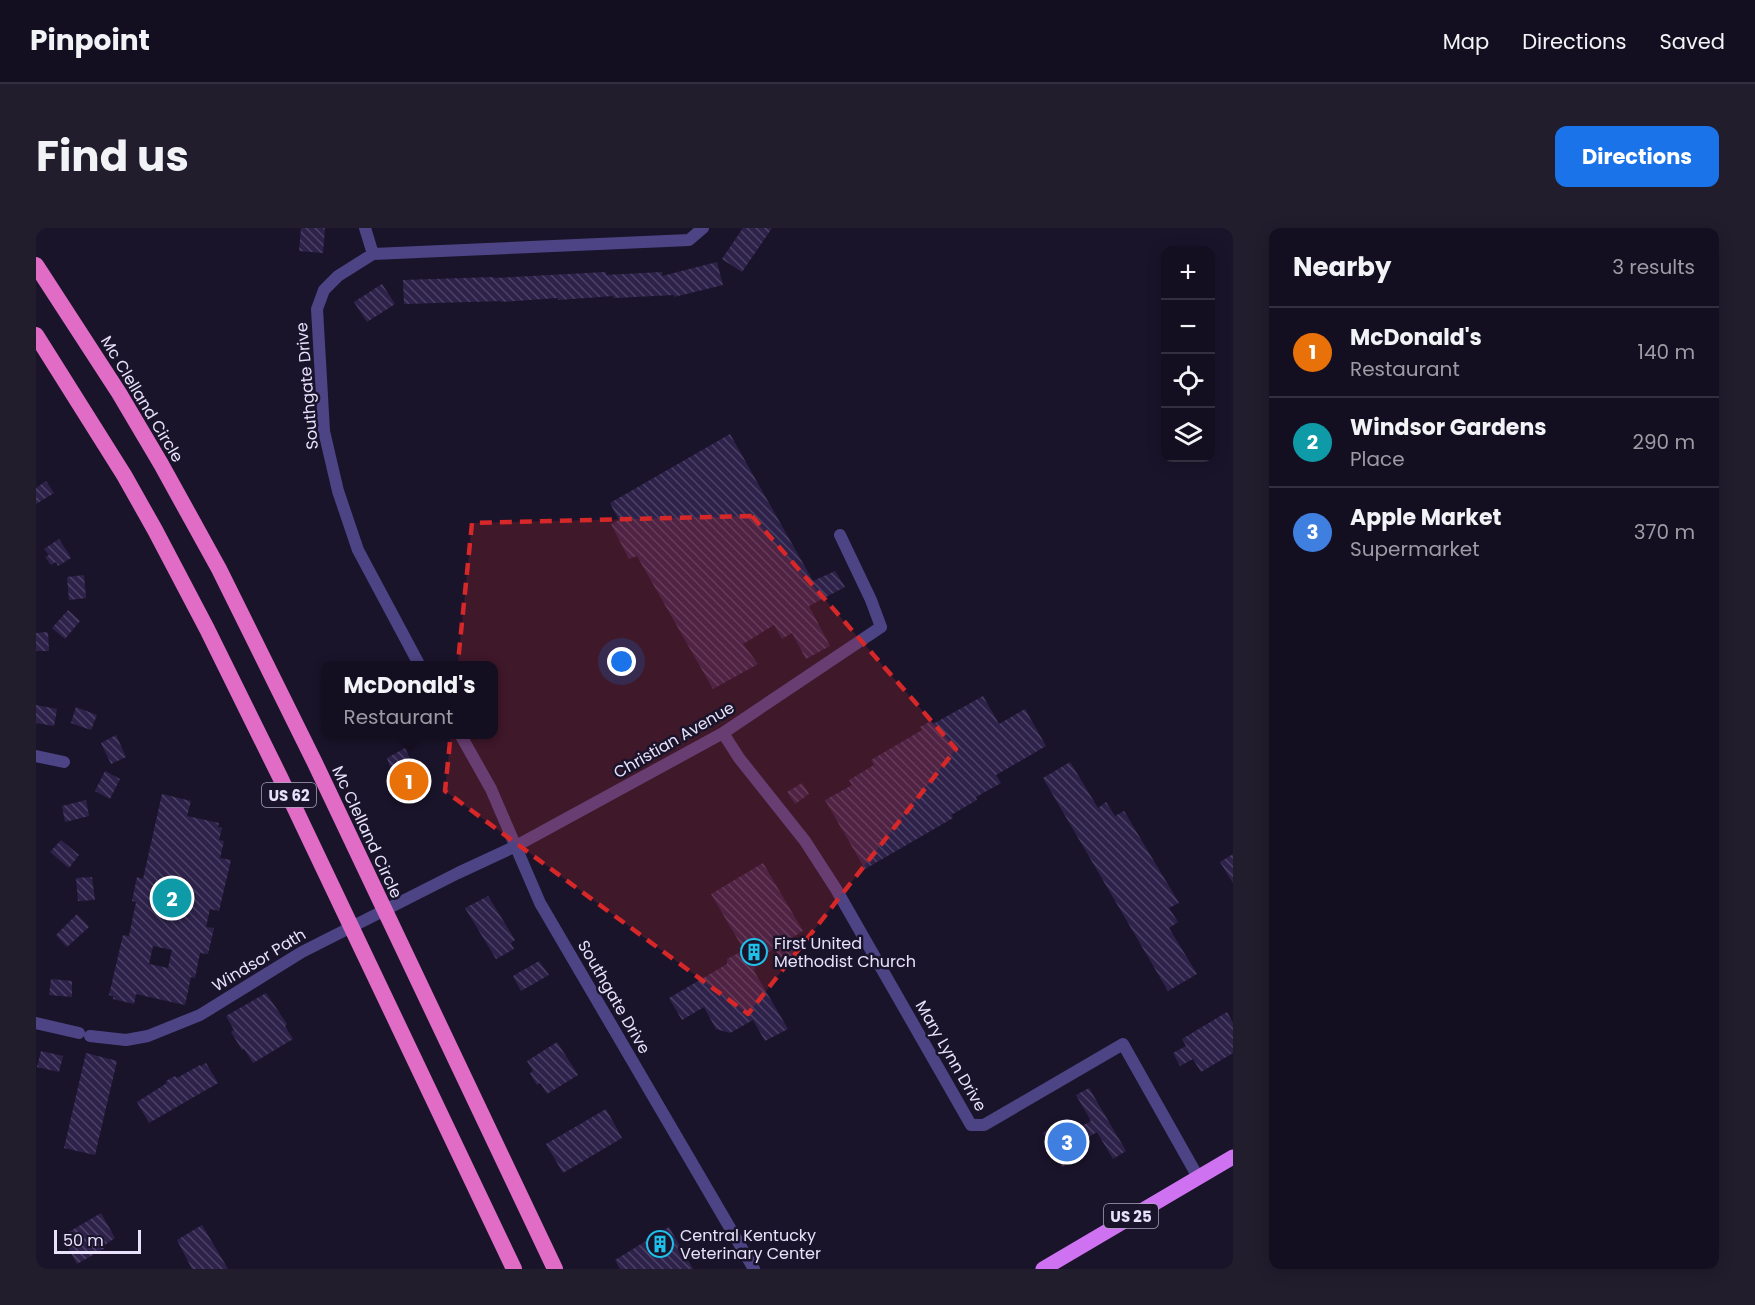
<!DOCTYPE html>
<html lang="en">
<head>
<meta charset="utf-8">
<style>
	:root { --surface:#140f20; --page:#211d2d; --text:#f1f3f6; --muted:#9d9ca5; --line:#332f3e; --accent:#1a73e8 }
	body { margin:0; font-family:Poppins,sans-serif; background:var(--page); color:var(--text) }
	.controls { position:absolute; right:18px; top:18px; display:grid; overflow:hidden; border-radius:12px; box-shadow:0 3px 15px #0003 }
	.controls button { width:54px; height:54px; display:grid; place-items:center; padding:0; border:0; border-bottom:2px solid var(--line); background:var(--surface); color:var(--text); font:30px sans-serif }
	.scale { position:absolute; left:18px; bottom:15px; width:87px; box-sizing:border-box; padding-left:6px; border:3px solid #e7e1fc; border-top:0; font-size:16px; line-height:21px; white-space:nowrap; color:#e7e1fc; -webkit-text-stroke:4px #1a142b; paint-order:stroke }
	.you { position:absolute; left:586px; top:434px; width:21px; height:21px; margin:-15px; border:4px solid #fff; border-radius:50%; background:#1a73e8; box-shadow:0 0 0 9px #1a73e833 }
	.badge { display:grid; place-items:center; width:39px; height:39px; border-radius:50%; background:var(--accent); color:#fff; font-size:20px; font-weight:700 }
	.pin { position:absolute; translate:-50% -50%; border:3px solid #fff; box-shadow:0 2px 6px #0006 }
	.popup { position:absolute; left:285px; top:433px; width:177px; height:78px; box-sizing:border-box; display:grid; place-content:center; border-radius:12px; background:var(--surface); filter:drop-shadow(0 2px 4px #0005); font-size:20px; white-space:nowrap; color:var(--muted) }
	.popup b { font-size:22px; color:var(--text) }
	.popup::after { content:''; position:absolute; left:50%; top:100%; margin-left:-12px; border:12px solid transparent; border-top-color:var(--surface) }
	.list { margin:0; padding:0; list-style:none }
	h2 { display:flex; justify-content:space-between; align-items:center; height:78px; margin:0; padding:0 24px; font-size:26px }
	h2 small { font-size:20px; font-weight:400; color:var(--muted) }
	.list li { display:grid; grid-template-columns:39px 1fr auto; gap:18px; align-items:center; box-sizing:border-box; height:90px; padding:0 24px; border-top:2px solid var(--line) }
	.list b { display:block; font-size:22px; white-space:nowrap }
	.list p { margin:0; font-size:20px; white-space:nowrap; color:var(--muted) }
	.list em { font-size:20px; font-style:normal; color:var(--muted) }
	.icon { flex:none; width:33px; height:33px; fill:none; stroke:currentColor; stroke-width:2; stroke-linecap:round; stroke-linejoin:round }
	.map { position:relative; flex:none; width:1197px; height:1041px; overflow:hidden; border-radius:12px }
	header { display:flex; align-items:center; gap:36px; box-sizing:border-box; height:84px; padding:0 30px; background:var(--surface); border-bottom:2px solid var(--line) }
	header strong { font-size:28px }
	nav { display:flex; gap:33px; margin-inline-start:auto; font-size:21px }
	.intro { display:flex; align-items:center; justify-content:space-between; box-sizing:border-box; height:144px; padding:0 36px }
	h1 { margin:0; font-size:42px }
	.button { padding:15px 27px; border-radius:12px; background:var(--accent); color:#fff; font-size:21px; font-weight:700 }
	main { display:flex; gap:36px; padding:0 36px }
	aside { flex:1; background:var(--surface); border-radius:12px; box-shadow:0 3px 15px #0003 }
	.map>svg:first-child { display:block }
	.building { fill:url(#building-back-hatch); fill-rule:evenodd }
	.lines { fill:none; stroke-linecap:round; stroke-linejoin:round }
	.minor { stroke:#4d4485; stroke-width:12 }
	.primary { stroke:#cf72f1; stroke-width:15 }
	.trunk { stroke:#e06cc6; stroke-width:16 }
	.marked { fill:#d62828; fill-opacity:0.2; stroke:#d62828; stroke-width:4.5; stroke-dasharray:12 8; stroke-linejoin:round }
	.labels { text-anchor:middle; dominant-baseline:central; stroke-width:5; stroke-linejoin:round; paint-order:stroke }
	.shield { fill:#1a142b; stroke:#aaa4bd; stroke-width:1.5 }
	.shield-label { font-size:15px; font-weight:bold; fill:#e7e1fc }
	.street-label { font-size:16px; fill:#e7e1fc; stroke:#1a142b }
	.poi-label { font-size:16px; fill:#e7e1fc; stroke:#1a142b; text-anchor:start }
</style>
</head>
<body>
<header>
<strong>Pinpoint</strong>
<nav><a>Map</a><a>Directions</a><a>Saved</a></nav>
</header>
<div class="intro"><h1>Find us</h1><a class="button">Directions</a></div>
<main>
<div class="map">
<svg width="1197" height="1041" viewBox="0 0 1197 1041">
	<defs>
		<pattern id="building-back-hatch" width="6" height="6" patternUnits="userSpaceOnUse" patternTransform="scale(1.5)"><rect width="6" height="6" fill="#2e224a"/><path d="M-1 5l2 2M0 0l6 6M5-1l2 2" fill="none" stroke="#4c4265"/></pattern>
	</defs>
	<rect width="100%" height="100%" fill="#1a142b"/>
	<path class="building" d="M265 0H289L287 25 263 23Z
		M707 0H736L706 44 686 31Z
		M681 34 687 57 638 69V67L578 70 577 68 522 72V70L465 74V73L368 76 367 52 458 49V50L570 44V47L626 44V48Z
		M346 56 359 76 331 94 318 74Z
		M694 206 777 353 799 343 809 359 773 378 794 418 770 431 756 405 746 411 738 397 707 416 722 436 677 461 601 328 593 331 575 296 583 292 574 275Z
		M10 253 18 265 0 276V260Z
		M23 311 35 330 22 338 20 334 15 337 9 329 13 327 8 321Z
		M48 347 50 370 33 372 31 349Z
		M32 382 44 393 29 411 16 400Z
		M12 404 13 423H0V405Z
		M947 468 963 496 989 481 1010 518 960 547 965 555 940 569 941 572 915 587 917 590 829 641 789 572 816 557 813 552 838 537 835 532 886 502 884 499 895 493 897 496Z
		M0 477 21 481 18 498 0 495Z
		M40 479 61 487 55 502 35 495Z
		M80 507 90 529 75 536 65 515Z
		M369 520 379 541 382 540 392 565 366 574 351 530Z
		M1034 534 1062 580 1070 574 1079 588 1088 583 1143 675 1133 680 1142 694 1133 700 1161 746 1132 763 1007 550Z
		M69 543 84 551 74 571 59 563Z
		M766 555 773 566 759 576 751 564Z
		M126 566 155 573 151 588 183 595 182 599 186 600 183 612 188 613 184 630 195 632 183 683 174 681 170 699 178 700 172 726 164 725 159 750 155 749 149 777 100 766 98 776 77 771V768L73 767 87 707 93 708 100 674 96 673 101 649 107 651ZM117 718 136 722 132 740 113 736Z
		M50 572 53 588 29 594 26 578Z
		M25 612 43 627 33 640 14 624Z
		M1197 626V655L1184 634Z
		M727 635 767 703 754 711 763 727 748 735 738 721 722 730 718 743 752 801 729 813 717 792 694 805 680 801 668 779 646 792 633 770 691 736V731L708 722 675 666Z
		M56 649 59 672 42 673 40 650Z
		M452 668 479 712 475 715 478 721 460 731 429 680Z
		M41 686 53 699 31 719 20 707Z
		M503 733 513 747 485 763 477 748Z
		M15 751 36 753V769L13 767Z
		M230 765 251 796 249 798 257 811 217 835 208 821 206 822 195 804 198 802 190 788Z
		M1191 784 1197 795V825L1165 844 1157 831 1144 838 1137 825 1150 818 1146 811Z
		M521 814 542 847 511 866 504 855 501 857 494 845 497 843 491 833Z
		M5 823 27 828 23 844 1 839Z
		M50 825 81 833 59 927 28 920Z
		M170 835 182 855 113 895 101 874 131 855 130 853 139 848 141 850 164 837 165 838Z
		M1053 860 1090 923 1077 931 1061 904 1042 916 1049 928 1026 939 1007 905 1028 892 1035 904 1055 893 1040 867Z
		M570 881 586 910 527 945 510 916Z
		M65 985 79 1010 67 1018 69 1020 41 1036 26 1008Z
		M166 997 192 1041H156L141 1012Z
		M633 999 657 1041H584L579 1032Z"/>
	<g class="lines">
		<path class="minor" d="M329 0 337 26
			M384 438 322 322 302 263 288 203 281 81 288 62 302 48 337 26 653 12 667 0
			M687 505 703 530 769 613 800 661 935 897H948L1087 816 1162 949
			M424 506 455 561 504 675 718 1041
			M0 528 28 534
			M0 795 43 805
			M54 808 90 812 112 808 164 787 266 724 422 645 480 618 687 505 845 399 835 372 804 307"/>
		<path class="primary" d="M1007 1041 1197 929"/>
		<path class="trunk" d="M0 37 83 165 125 236 183 341 278 533 519 1041
			M0 107 88 247 119 302 171 401 244 549 478 1041"/>
	</g>
	<path class="marked" d="M716 288 920 521 712 786 409 563 436 295Z"/>
	<defs>
		<symbol id="building-ring" viewBox="-11 -11 22 22"><circle r="9.5" fill="#1a142b" stroke="#1fc1e9" stroke-width="1.5"/><path d="M-4-6H4V6H1V3H-1V6H-4ZM-2.5-4.3h1.7v1.8h-1.7ZM.8-4.3h1.7v1.8H.8ZM-2.5-1h1.7V.8h-1.7ZM.8-1h1.7V.8H.8Z" fill="#1fc1e9"/></symbol>
	</defs>
	<g fill-rule="evenodd">
		<use href="#building-ring" x="703" y="709" width="30" height="30"/>
		<use href="#building-ring" x="609" y="1001" width="30" height="30"/>
	</g>
	<g class="labels">
		<g class="shield">
			<rect x="226" y="555" width="54" height="24" rx="4.5"/>
			<rect x="1068" y="976" width="54" height="24" rx="4.5"/>
		</g>
		<g class="shield-label">
			<text x="253" y="567">US 62</text>
			<text x="1095" y="988">US 25</text>
		</g>
		<g class="street-label">
			<text transform="translate(271 158) rotate(-95)">Southgate Drive</text>
			<text transform="translate(106 171) rotate(59)">Mc Clelland Circle</text>
			<text transform="translate(638 512) rotate(-30)">Christian Avenue</text>
			<text transform="translate(331 604) rotate(65)">Mc Clelland Circle</text>
			<text transform="translate(223 732) rotate(-31)">Windsor Path</text>
			<text transform="translate(578 769) rotate(60)">Southgate Drive</text>
			<text transform="translate(915 828) rotate(60)">Mary Lynn Drive</text>
		</g>
		<g class="poi-label">
			<text x="738" y="715">First United<tspan x="738" dy="18">Methodist Church</tspan></text>
			<text x="644" y="1007">Central Kentucky<tspan x="644" dy="18">Veterinary Center</tspan></text>
		</g>
	</g>
</svg>
<div class="controls">
<button>+</button>
<button>−</button>
<button><svg class="icon" aria-label="locate" viewBox="0 0 24 24"><circle cx="12" cy="12" r="6"/><path d="M12 2v4M12 18v4M2 12h4M18 12h4"/></svg></button>
<button><svg class="icon" aria-label="layers" viewBox="0 0 24 24"><path d="M12 4l9 5-9 5-9-5zM3 14l9 5 9-5"/></svg></button>
</div>
<div class="scale">50 m</div>
<div class="you"></div>
<div class="pin badge" style="left:373px;top:553px;background:#e8710a">1</div>
<div class="popup"><b>McDonald's</b>Restaurant</div>
<div class="pin badge" style="left:136px;top:670px;background:#0f9aa8">2</div>
<div class="pin badge" style="left:1031px;top:914px;background:#3f7fe0">3</div>
</div>
<aside>
<h2>Nearby<small>3 results</small></h2>
<ul class="list">
<li><span class="badge" style="background:#e8710a">1</span><div><b>McDonald's</b><p>Restaurant</p></div><em>140 m</em></li>
<li><span class="badge" style="background:#0f9aa8">2</span><div><b>Windsor Gardens</b><p>Place</p></div><em>290 m</em></li>
<li><span class="badge" style="background:#3f7fe0">3</span><div><b>Apple Market</b><p>Supermarket</p></div><em>370 m</em></li>
</ul>
</aside>
</main>
</body>
</html>
